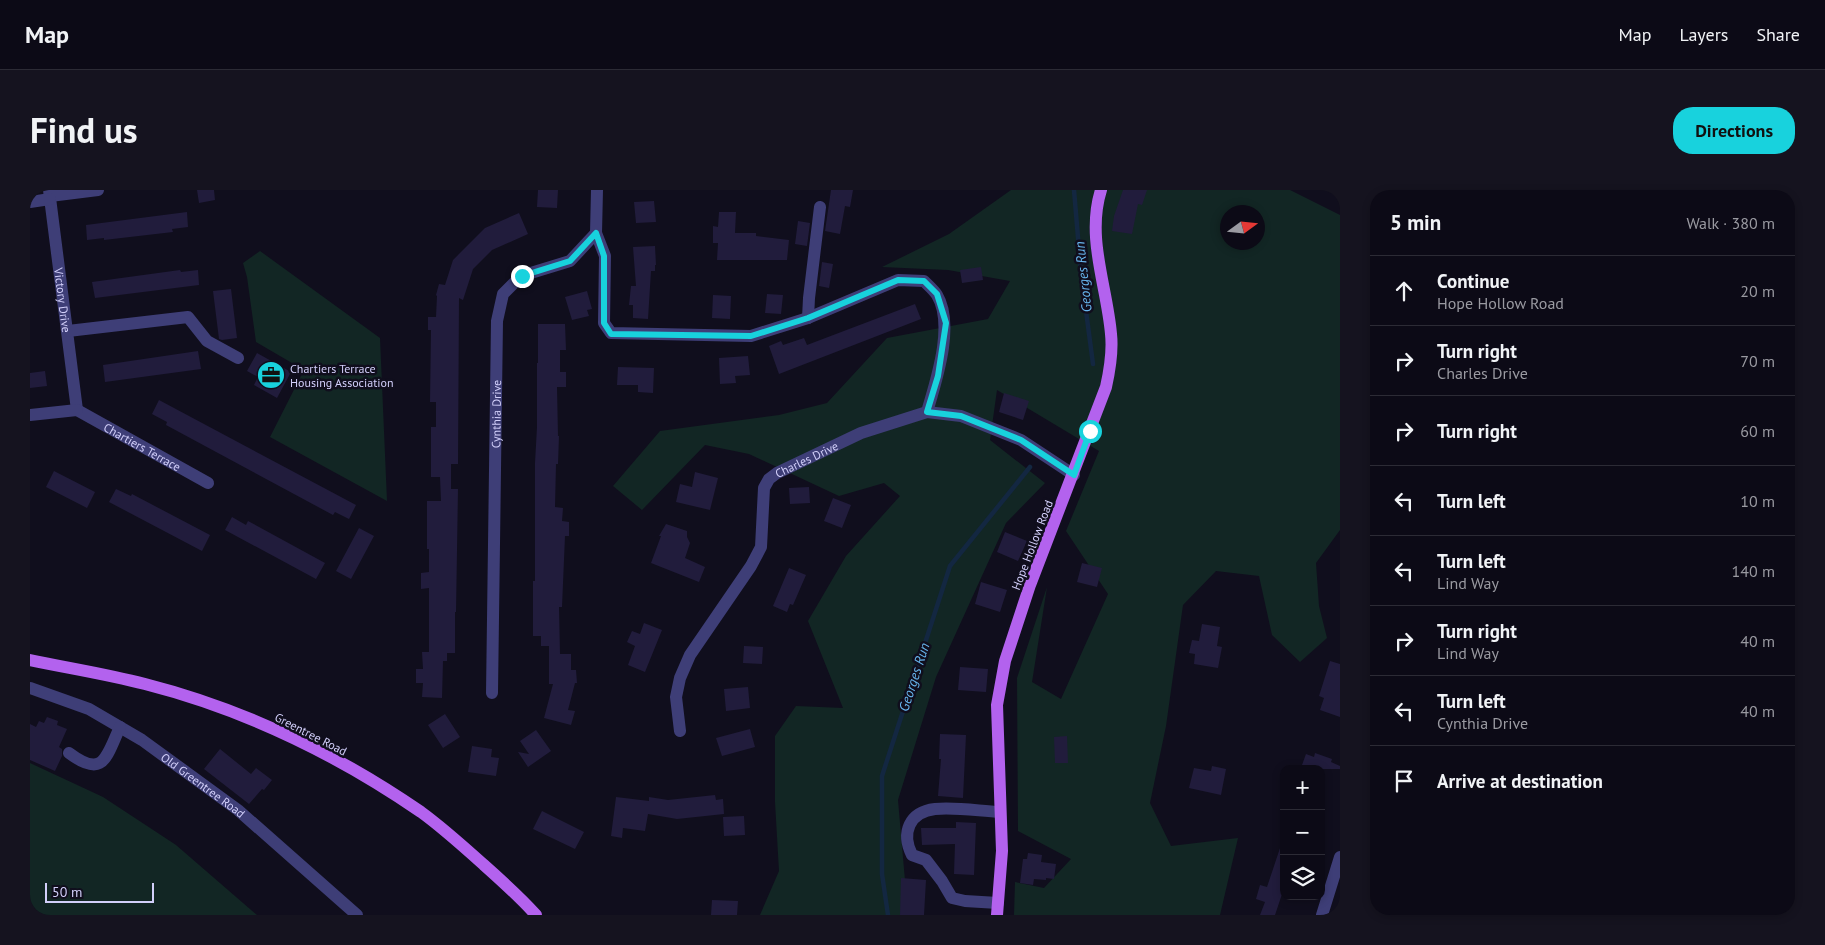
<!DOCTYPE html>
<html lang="en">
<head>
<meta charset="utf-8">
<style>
	:root { --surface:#0c0a16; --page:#15131f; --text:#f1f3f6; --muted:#9a9aa1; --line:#2c2b35; --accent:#18d2dd }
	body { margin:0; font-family:"PT Sans",sans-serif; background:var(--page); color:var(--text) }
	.controls { position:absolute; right:15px; bottom:15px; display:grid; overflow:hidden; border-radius:10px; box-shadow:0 2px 8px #0003 }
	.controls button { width:45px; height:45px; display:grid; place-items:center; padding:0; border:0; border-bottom:1px solid var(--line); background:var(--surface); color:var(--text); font:25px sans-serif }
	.compass { position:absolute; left:1190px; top:15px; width:45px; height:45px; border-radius:50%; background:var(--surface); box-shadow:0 2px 8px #0003; rotate:75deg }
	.scale { position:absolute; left:15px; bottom:12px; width:109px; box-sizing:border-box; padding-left:5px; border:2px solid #d2cffa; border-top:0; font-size:14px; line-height:18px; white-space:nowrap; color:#d2cffa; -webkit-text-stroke:4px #100e1d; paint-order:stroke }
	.stop { position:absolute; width:15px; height:15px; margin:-11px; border:4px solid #18d2dd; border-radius:50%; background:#fff }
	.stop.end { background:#18d2dd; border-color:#fff; box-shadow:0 1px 5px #0008 }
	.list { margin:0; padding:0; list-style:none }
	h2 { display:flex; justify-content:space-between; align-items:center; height:65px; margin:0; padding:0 20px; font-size:21px }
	h2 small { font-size:16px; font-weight:400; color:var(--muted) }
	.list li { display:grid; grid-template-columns:32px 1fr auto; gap:15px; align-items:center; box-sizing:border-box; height:70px; padding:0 20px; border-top:1px solid var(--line) }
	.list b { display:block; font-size:19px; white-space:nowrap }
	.list p { margin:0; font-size:16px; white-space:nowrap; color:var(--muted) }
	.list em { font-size:16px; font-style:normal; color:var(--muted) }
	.icon { flex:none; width:28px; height:28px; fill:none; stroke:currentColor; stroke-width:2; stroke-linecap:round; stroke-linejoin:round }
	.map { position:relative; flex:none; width:1310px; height:725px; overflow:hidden; border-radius:20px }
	header { display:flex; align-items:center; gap:30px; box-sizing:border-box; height:70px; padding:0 25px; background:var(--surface); border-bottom:1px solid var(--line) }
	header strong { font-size:24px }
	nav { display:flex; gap:28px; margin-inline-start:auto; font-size:18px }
	.intro { display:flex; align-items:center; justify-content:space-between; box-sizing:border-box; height:120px; padding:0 30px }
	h1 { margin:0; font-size:35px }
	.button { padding:12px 22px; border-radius:20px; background:var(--accent); color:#111; font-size:18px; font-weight:700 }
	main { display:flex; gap:30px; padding:0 30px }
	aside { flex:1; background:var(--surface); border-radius:20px; box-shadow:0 2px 8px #0003 }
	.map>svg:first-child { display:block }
	.green { fill:#122624; fill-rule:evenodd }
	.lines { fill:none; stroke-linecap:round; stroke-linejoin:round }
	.stream { stroke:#132741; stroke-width:4.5 }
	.building { fill:#211c3c }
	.minor { stroke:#3e3e77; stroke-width:12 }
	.major { stroke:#b362ee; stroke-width:12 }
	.route { stroke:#18d2dd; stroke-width:6 }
	.labels { text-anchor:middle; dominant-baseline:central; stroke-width:5; stroke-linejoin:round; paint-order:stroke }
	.street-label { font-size:12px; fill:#d2cffa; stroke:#100e1d }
	.poi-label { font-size:12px; fill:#d2cffa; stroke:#100e1d; text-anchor:start }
	.water-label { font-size:14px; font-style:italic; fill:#68b6ef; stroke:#100e1d }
</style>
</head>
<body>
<header>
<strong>Map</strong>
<nav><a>Map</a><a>Layers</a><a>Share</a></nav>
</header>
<div class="intro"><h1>Find us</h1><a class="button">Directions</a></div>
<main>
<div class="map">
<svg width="1310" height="725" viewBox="0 0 1310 725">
	<rect width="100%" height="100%" fill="#100e1d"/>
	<path class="green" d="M981 0H1260L1310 25V340L1286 373 1289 416 1297 448 1270 472 1242 445 1229 386 1186 381 1153 415 1136 536 1120 613 1141 656 1208 648 1190 725H984L985 692 1014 698 1041 669 988 641 987 488 1017 397 1002 492 1031 509 1078 404 1036 341 1069 261 967 200 960 250 1015 293 976 333 906 487 868 610 878 725H730L749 681 745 612V546L766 516 813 518 778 431 816 366 870 306 854 293 809 306 719 264 675 255 612 320 583 296 630 241 749 225 797 213 857 148 958 129 980 91 918 80 852 77 919 44ZM1198 22H1228V52H1198Z
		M230 61 350 148 357 311 240 247 274 180 226 152 217 87 213 73Z
		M0 573 73 607 146 655 227 725H0Z"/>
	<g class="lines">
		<path class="stream" d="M1044 0 1051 83 1063 174
			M858 725 852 684V586L920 376 1000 277"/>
	</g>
	<path class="building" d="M167 0H184L185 10 169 13Z
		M508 0H528L527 18 507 17Z
		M801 0H823L820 17 815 16 810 44 795 41Z
		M1093 0H1117L1112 15 1108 14 1102 44 1082 41 1084 26Z
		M624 11 626 32 606 33 604 12Z
		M157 22 158 37 142 39 143 42 74 50V48L57 50 56 35Z
		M689 22H706L705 43H726V46L759 50 757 70H687L688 53H683V36L688 37Z
		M489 23 498 44 462 60 443 79 433 110 429 108 428 274H421V299H428L426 422H425V463H417V471H413L412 508 392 507 393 493H386V479H393L392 462H399V398L391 399V383L399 382V359H397V311H411L410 287H401V237H406V212H400L401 140H398V127H406L407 106 406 105 409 94 415 95 423 70 455 38Z
		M768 31 780 33 777 56 765 54Z
		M625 56 626 75H625V81H621L618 129 603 128V115H599L601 96H606L603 57Z
		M792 72 803 74 799 98 789 96Z
		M951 77 953 90 932 93 930 80Z
		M150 80 151 82 168 80 169 95 65 108 62 92Z
		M201 99 207 148 192 150 189 149 183 101Z
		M557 101 562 119 557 120 559 126 542 130 535 107Z
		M737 104 753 105 751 124 735 123Z
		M683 105 701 106 700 129 682 128Z
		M885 114 891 129 749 184 739 156 751 151 753 155 774 148 777 155Z
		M508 134H535L536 160H530V182H536V197H527L528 246H529L528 274H526L525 317 533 318 532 331 539 332V346H535L532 417H529L530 464H541V480H546L547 493H545L538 520 545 521 541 535 514 528 523 494H519V456H511V446H503V391H505V273L507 237V173H508Z
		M168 161 171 179 75 192 73 175Z
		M227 163 261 182 247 208 224 195 228 187 217 181Z
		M718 166 720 185 705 186 706 193 690 194 689 168Z
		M588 177 624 178 623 203 608 202V195H587Z
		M15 181 17 196 0 198V183Z
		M974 203 999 211 993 230 969 222Z
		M129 210 326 315 319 329 305 322 303 325 136 235 137 232 122 224Z
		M24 281 65 302 57 318 16 297Z
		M665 282 688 288 680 320 646 312 650 294 662 297Z
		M779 297 780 313 760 314 759 298Z
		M86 299 101 306 102 304 180 345 172 361 79 312Z
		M803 308 821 315 812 338 794 331Z
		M202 327 216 335 218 331 295 373 286 389 195 340Z
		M636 334 657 341V347L660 353 655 368 675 377 669 392 621 373 631 346H629Z
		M329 338 344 346 321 389 306 381Z
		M975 342 997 351 988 371 967 362Z
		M1052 373 1072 378 1067 397 1047 392Z
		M759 378 776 385 763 415 760 414 757 422 743 416Z
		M951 392 977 400 970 422 945 414Z
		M614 433 632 440 615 482 598 475 605 456 597 452 602 441 610 444Z
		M1172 434 1190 437 1187 456 1192 457 1188 478 1164 474 1165 464 1159 463 1162 450 1169 451Z
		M714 456 733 457 732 474 713 473Z
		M1300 471 1310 474V527L1290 520 1294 508 1289 506Z
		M930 477 958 479 956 502 928 500Z
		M718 497 720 518 696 521 694 499Z
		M415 524 430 547 413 558 398 535Z
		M17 527 28 531 27 535 37 539 29 557 32 559V566L25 581 0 570V534L6 537 9 531 14 533Z
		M720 539 725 557 692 566 686 548Z
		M506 540 521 561 498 577 488 562 499 564 490 551Z
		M910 544 936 545 933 608 908 606 911 569H909Z
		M1037 546 1038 573H1025L1024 547Z
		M442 556 462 559 461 567 469 568 466 586 438 582Z
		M190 559 221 584 226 578 242 590 234 600 232 599 219 614 174 579Z
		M1285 563 1302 569 1301 572 1310 576V579H1280L1272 575 1276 564 1284 567Z
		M1182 576 1196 579 1191 605 1159 598 1164 578 1181 581Z
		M685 605 686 610 693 609 694 624 647 629 618 624 615 641 593 638 592 648 581 646 586 607 619 611V607L638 610Z
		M512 621 554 642 545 659 503 639Z
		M714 626 715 645 694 646 693 627Z
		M926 632 946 633 944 685 924 684 925 654 892 655 891 638H926Z
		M1251 655H1254V698L1245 725H1230L1235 712 1226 709 1230 695 1237 697Z
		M998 663 1012 665 1011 672 1026 674 1024 689 1016 688V690L1004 689 1003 695 990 693 993 669H997Z
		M871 688 896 690 894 725H870Z
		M682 710 708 711 707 725H681Z"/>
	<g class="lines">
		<g class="minor">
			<path id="s1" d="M19 0 47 220"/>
			<path d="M20 6 68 0"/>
			<path d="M0 12 20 9"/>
			<path d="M566 43 575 66 574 133 581 143 721 146 778 128 868 90 894 91C898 95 904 100 907 105 925 135 906 191 897 222"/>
			<path d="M778 128 779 108 790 17"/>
			<path d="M38 141 158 127 177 151 208 168"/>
			<path id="s2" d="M47 220 178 293"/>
			<path d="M0 225 47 220"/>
			<path id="s3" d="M0 498 59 519 112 550 208 620 327 725"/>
			<path id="s4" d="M462 503 467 131 473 104 491 86 540 71 566 43 567 0"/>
			<path id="s5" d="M650 541 646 507 650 488 660 465 721 376 731 357 734 298 739 289 747 283 831 243 897 222 931 226 991 250 1044 285"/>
			<path d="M39 563C74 589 76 567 90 537"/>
			<path d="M968 713 935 711 922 708 912 691 896 670 882 665C871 643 879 622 905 619 926 617 949 621 970 622"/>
			<path d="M1292 725 1310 667"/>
		</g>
		<path class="major" d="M0 470C38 478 77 484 115 494 213 519 308 565 391 622 413 638 434 657 454 675 472 691 490 707 506 725
			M967 725 972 661 967 515 975 471 1000 395 1076 197C1080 179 1083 162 1081 144 1077 96 1056 48 1071 0"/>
	</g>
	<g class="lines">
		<path class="route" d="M492 86 540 71 566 43 574 66V133L581 144 721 146 778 128 868 90 894 91 907 104 916 133 908 186 897 222 931 226 991 250 1044 285 1060 241"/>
	</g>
	<defs>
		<symbol id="office-disc" viewBox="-11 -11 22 22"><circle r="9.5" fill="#18d2dd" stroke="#100e1d"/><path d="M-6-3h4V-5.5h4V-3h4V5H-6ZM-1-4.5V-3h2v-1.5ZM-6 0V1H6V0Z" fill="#111"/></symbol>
	</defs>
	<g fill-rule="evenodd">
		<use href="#office-disc" x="225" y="169" width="32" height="32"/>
	</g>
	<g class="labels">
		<g class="street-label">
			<text stroke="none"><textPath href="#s1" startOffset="111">Victory Drive</textPath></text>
			<text stroke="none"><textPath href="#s4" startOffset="279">Cynthia Drive</textPath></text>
			<text stroke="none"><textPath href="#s2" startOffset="75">Chartiers Terrace</textPath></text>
			<text stroke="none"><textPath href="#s5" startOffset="320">Charles Drive</textPath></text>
			<text transform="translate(1002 355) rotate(-69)">Hope Hollow Road</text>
			<text transform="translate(281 544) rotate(27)">Greentree Road</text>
			<text stroke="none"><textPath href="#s3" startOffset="200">Old Greentree Road</textPath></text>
		</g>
		<g class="poi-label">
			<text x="260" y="178">Chartiers Terrace<tspan x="260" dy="14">Housing Association</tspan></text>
		</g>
		<g class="water-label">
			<text transform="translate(1053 87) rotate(-96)">Georges Run</text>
			<text transform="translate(884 487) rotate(-72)">Georges Run</text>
		</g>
	</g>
</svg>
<div class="controls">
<button>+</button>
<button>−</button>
<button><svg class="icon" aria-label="layers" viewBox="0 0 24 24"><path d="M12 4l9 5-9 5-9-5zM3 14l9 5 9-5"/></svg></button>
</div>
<svg class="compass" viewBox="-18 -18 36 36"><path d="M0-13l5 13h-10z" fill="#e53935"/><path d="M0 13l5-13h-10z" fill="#9a9aa1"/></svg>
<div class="scale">50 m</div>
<div class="stop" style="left:1060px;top:241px"></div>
<div class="stop end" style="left:492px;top:86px"></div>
</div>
<aside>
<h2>5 min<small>Walk · 380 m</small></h2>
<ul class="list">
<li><svg class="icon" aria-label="ahead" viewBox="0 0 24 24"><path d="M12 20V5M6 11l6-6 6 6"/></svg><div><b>Continue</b><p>Hope Hollow Road</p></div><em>20 m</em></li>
<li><svg class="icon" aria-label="right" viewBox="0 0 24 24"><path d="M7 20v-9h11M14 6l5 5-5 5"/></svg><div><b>Turn right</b><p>Charles Drive</p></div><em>70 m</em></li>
<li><svg class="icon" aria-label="right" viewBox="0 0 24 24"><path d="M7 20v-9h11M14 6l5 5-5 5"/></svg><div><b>Turn right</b></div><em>60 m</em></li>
<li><svg class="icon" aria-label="left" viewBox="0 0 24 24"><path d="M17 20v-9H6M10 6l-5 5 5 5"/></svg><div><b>Turn left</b></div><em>10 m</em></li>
<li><svg class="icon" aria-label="left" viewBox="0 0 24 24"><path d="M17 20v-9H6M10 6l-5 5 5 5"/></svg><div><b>Turn left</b><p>Lind Way</p></div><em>140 m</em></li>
<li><svg class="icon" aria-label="right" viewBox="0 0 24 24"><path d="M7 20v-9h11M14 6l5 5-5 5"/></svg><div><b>Turn right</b><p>Lind Way</p></div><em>40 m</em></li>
<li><svg class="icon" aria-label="left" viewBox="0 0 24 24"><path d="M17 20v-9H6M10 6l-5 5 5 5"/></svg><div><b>Turn left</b><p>Cynthia Drive</p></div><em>40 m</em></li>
<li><svg class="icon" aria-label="arrive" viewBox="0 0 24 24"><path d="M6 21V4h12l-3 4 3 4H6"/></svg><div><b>Arrive at destination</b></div></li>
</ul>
</aside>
</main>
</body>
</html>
